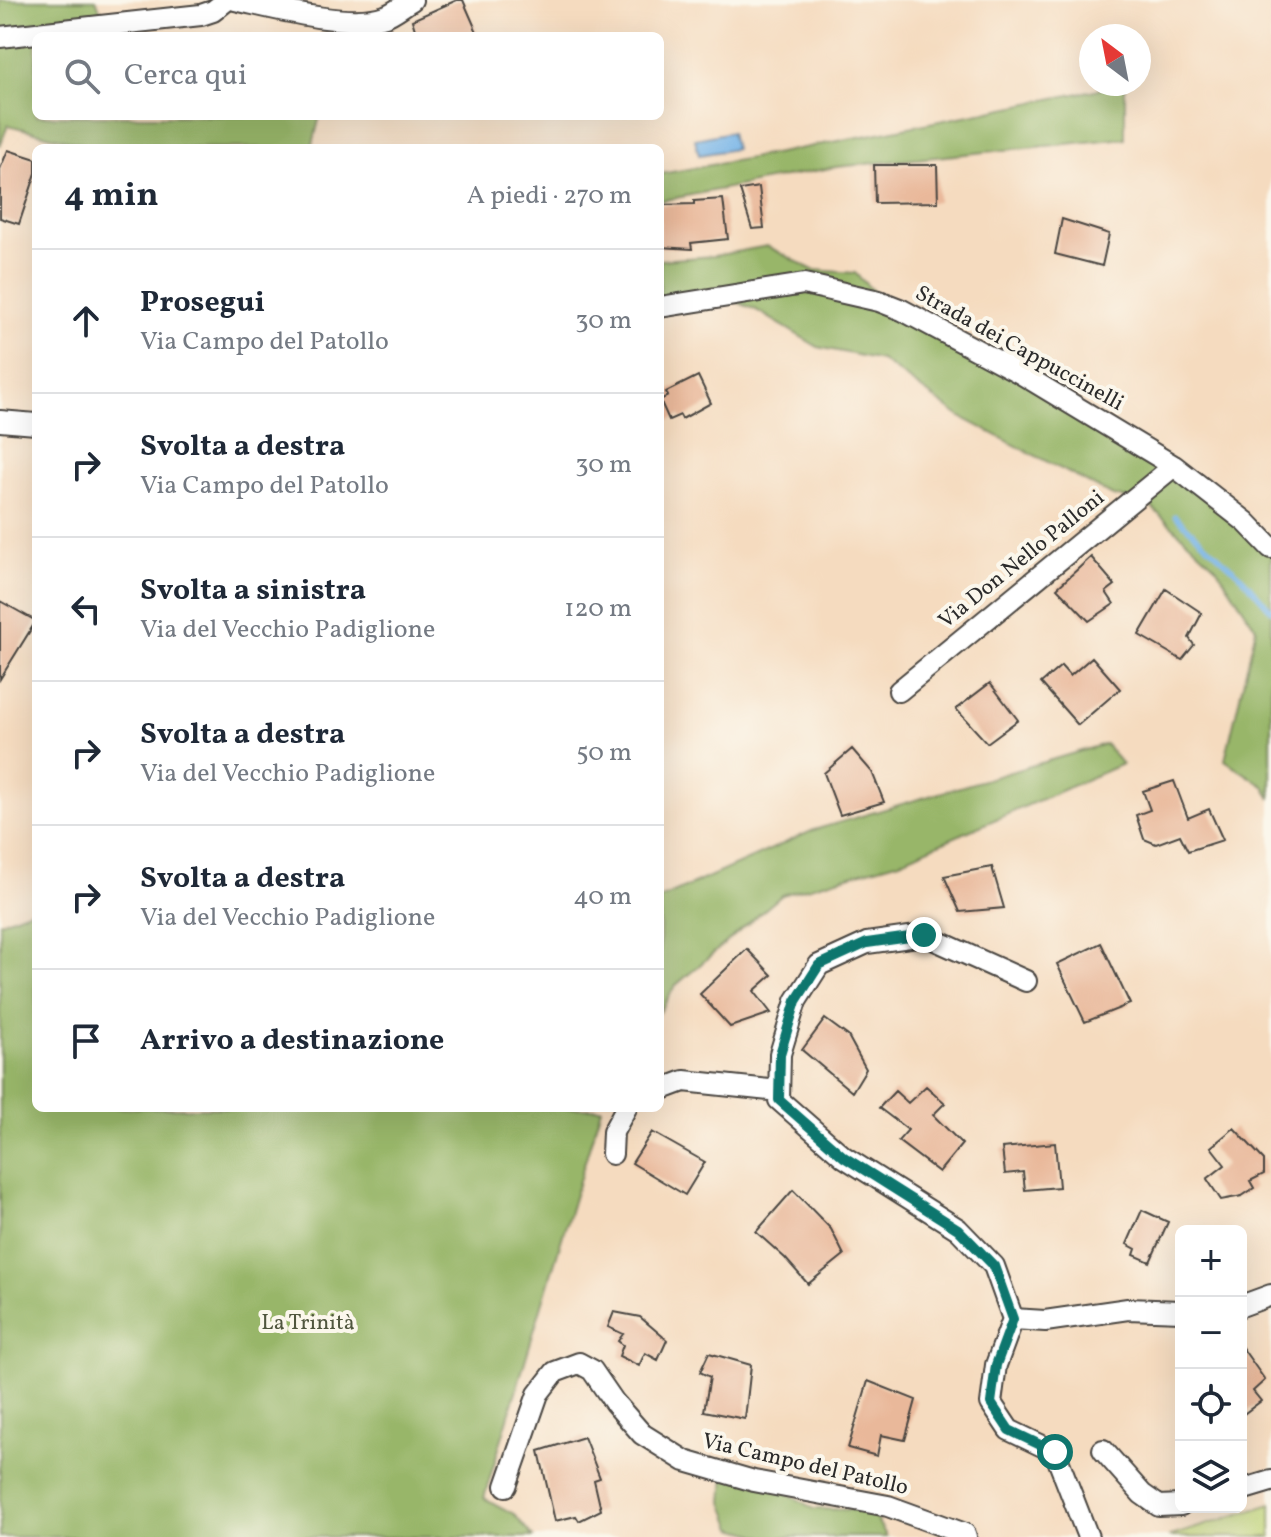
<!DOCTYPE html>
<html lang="it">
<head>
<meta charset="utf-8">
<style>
	:root { --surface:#fff; --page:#f2f2f3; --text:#1f2937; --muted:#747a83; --line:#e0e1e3 }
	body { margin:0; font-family:Vollkorn,serif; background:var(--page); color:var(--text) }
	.controls { position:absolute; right:24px; bottom:24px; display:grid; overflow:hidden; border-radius:12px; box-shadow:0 8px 32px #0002 }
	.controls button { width:72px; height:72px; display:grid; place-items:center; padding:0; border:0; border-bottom:2px solid var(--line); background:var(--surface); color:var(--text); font:40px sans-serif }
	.compass { position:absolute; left:1079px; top:24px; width:72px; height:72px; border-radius:50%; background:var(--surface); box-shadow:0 8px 32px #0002; rotate:328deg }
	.stop { position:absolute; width:24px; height:24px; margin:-18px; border:6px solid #0f766e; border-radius:50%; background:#fff }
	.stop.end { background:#0f766e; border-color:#fff; box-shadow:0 2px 8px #0008 }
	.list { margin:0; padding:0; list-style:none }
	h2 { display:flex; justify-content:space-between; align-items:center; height:104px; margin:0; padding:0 32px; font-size:34px }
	h2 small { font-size:26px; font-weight:400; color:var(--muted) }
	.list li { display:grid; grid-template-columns:52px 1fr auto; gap:24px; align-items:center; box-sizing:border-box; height:144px; padding:0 32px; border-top:2px solid var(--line) }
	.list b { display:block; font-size:30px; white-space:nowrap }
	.list p { margin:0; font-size:26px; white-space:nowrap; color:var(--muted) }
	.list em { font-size:26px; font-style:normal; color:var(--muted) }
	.icon { flex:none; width:44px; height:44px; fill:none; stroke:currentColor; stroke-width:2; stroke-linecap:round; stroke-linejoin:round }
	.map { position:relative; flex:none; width:1271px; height:1537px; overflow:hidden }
	.search { position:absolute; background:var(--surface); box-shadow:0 8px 32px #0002; left:32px; top:32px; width:632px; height:88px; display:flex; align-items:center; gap:20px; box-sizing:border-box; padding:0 28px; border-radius:12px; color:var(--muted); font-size:30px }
	.panel { position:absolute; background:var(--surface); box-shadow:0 8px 32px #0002; left:32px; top:144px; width:632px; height:968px; border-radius:12px }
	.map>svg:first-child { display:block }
	.green { fill:#c1d579; stroke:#768052; stroke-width:2 }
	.forest { fill:#98b669; stroke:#62704a; stroke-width:2 }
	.water { fill:#74b3e7; stroke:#506f89; stroke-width:2 }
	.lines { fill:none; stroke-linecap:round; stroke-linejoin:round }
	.stream { stroke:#74b3e7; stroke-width:5 }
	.building { fill:#e9b89a }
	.minor-casing { stroke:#494541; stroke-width:24 }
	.minor { stroke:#fff; stroke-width:20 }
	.route { stroke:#0f766e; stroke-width:10 }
	.labels { text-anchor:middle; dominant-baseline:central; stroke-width:8; stroke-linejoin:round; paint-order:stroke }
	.street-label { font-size:22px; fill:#2b2b2b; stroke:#fbf7ec }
	.park-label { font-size:22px; fill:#50563e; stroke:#fbf7ec }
</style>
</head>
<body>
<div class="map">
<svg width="1271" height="1537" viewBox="0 0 1271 1537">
	<rect width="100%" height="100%" fill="#fbf7ec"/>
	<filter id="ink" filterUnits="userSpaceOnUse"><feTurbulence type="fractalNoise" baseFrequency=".0125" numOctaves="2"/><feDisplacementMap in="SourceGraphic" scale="16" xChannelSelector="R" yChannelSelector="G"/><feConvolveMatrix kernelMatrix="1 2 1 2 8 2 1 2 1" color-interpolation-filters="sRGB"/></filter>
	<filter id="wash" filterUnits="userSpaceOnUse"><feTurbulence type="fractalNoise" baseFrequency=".006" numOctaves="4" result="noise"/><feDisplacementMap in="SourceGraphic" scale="32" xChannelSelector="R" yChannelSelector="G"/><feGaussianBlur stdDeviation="1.8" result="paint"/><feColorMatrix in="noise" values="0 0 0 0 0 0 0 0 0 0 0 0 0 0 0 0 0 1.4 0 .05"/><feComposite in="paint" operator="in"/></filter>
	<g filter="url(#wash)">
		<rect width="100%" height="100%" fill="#f5dbbf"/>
		<path class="green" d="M1271 1504V1537H1168Z"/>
		<path class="forest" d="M0 0H96L107 24 135 22 140 36H36V116H320L312 148H98L8 125 0 146Z
			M1125 84V138L836 167 660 201V174L773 154Z
			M767 246 813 270 855 273 886 304 1174 466 1271 548V799L1265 787 1225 760 1256 628 1216 567 1147 503 1113 496 959 416 881 360 818 347 756 310 725 297 660 307V260L714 256Z
			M1105 744 1122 764 900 861 782 895 675 986 660 1012V899L814 830Z
			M36 908V1108H601L484 1498 514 1514 533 1537H0V922Z
			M725 1473 773 1484 814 1509 871 1510 887 1537H765L733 1528 723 1502Z"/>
		<path class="water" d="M731 132 735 149 699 155 695 139Z"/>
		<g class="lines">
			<path class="stream" d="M1175 516 1241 576 1271 610"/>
		</g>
		<g id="blocks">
			<path class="building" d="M457 0H463L477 32 469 36H417L412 20Z
				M8 150 36 159V173L19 224 0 218V169Z
				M874 165H937L938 202 875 203Z
				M759 187 764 228 752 229 740 190Z
				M723 199 728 239 691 243 692 249 660 247V205L694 204V201Z
				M1062 219 1109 234 1102 266 1055 254Z
				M698 376 711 403 682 419 680 415 669 420 660 400 668 396 666 392Z
				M1091 557 1115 585 1106 592 1114 604 1089 621 1057 588Z
				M1166 589 1202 613 1189 638 1194 645 1182 660 1139 635Z
				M0 601 36 621 0 679Z
				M1092 657 1120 689 1078 725 1041 683 1061 666 1070 676Z
				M990 683 1018 720 987 743 956 709Z
				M852 749 872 772 884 802 840 815 824 773Z
				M1174 781 1188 818 1209 809 1223 840 1188 851 1180 835 1156 844 1144 839 1136 815 1150 810 1143 791Z
				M992 867 1004 908 960 912 944 876Z
				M1101 943 1130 1004 1085 1022 1057 964Z
				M747 949 772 975 754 991 771 1013 730 1027 700 994Z
				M825 1019 848 1036 866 1069 852 1092 802 1050Z
				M926 1086 945 1103 933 1115 962 1144 939 1172 898 1141 908 1130 879 1108 895 1091 908 1103Z
				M1234 1128 1264 1160V1174L1250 1181 1254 1188 1242 1196 1221 1200 1207 1179 1225 1165 1211 1147Z
				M652 1132 705 1162 685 1195 632 1163Z
				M1055 1143 1059 1187 1025 1190 1023 1172 1005 1174 1002 1148Z
				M793 1190 831 1229 844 1255 808 1284 785 1258 756 1232Z
				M1142 1210 1168 1222 1150 1262 1134 1255 1136 1249 1127 1244Z
				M614 1312 640 1317 667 1340 658 1360 645 1353 639 1366 619 1356 623 1345 618 1341 623 1334 608 1327Z
				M1241 1346 1265 1380 1253 1391 1261 1401 1241 1416Z
				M709 1353 751 1365 745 1419 704 1411 710 1377 700 1372Z
				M868 1381 916 1400 905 1440 881 1435 877 1456 848 1448Z
				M584 1437 600 1478 594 1480 601 1510 579 1521 576 1516 555 1521 539 1451Z"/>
		</g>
	</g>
	<g filter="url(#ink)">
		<use href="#blocks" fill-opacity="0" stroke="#494541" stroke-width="2"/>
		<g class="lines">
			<defs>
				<path id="minor" d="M235 0C273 8 348 29 385 16 394 13 403 5 412 0
					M0 37 201 15 213 11 227 0
					M660 307 804 284 879 301 902 310 1020 373 1174 466 1246 522 1271 548
					M0 421 36 424
					M899 691 1174 466
					M660 1090 684 1081 779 1091
					M612 1154 613 1132 626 1108
					M1241 1306 1271 1295
					M1013 1319 994 1266 958 1229 844 1157 779 1100 780 1054 796 1001 819 965 867 943 924 935 1026 981
					M1103 1450 1142 1494 1159 1506 1181 1505
					M506 1486 538 1394 555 1372 579 1363 592 1370 614 1402 642 1434 685 1461 754 1481 888 1506 965 1534 966 1537
					M1241 1490 1271 1481
					M1088 1537 1055 1452 1009 1430 991 1403 996 1365 1013 1319 1045 1321 1128 1309 1181 1311"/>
			</defs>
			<use href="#minor" class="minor-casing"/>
			<use href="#minor" class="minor"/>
		</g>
	</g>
	<g class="lines" filter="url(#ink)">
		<path class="route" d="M924 935 867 943 819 965 796 1001 780 1054 779 1100 844 1157 958 1229 994 1266 1013 1319 996 1365 991 1403 1009 1430 1055 1452"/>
	</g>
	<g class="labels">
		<g class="street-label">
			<text transform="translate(1019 349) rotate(29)">Strada dei Cappuccinelli</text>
			<text transform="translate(1022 560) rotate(-39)">Via Don Nello Palloni</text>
			<text transform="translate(805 1465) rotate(13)">Via Campo del Patollo</text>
		</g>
		<g class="park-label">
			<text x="308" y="1323">La Trinità</text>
		</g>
	</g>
</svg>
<div class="controls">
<button>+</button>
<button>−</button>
<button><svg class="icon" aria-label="locate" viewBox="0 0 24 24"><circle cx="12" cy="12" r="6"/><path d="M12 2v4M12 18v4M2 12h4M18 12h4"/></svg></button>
<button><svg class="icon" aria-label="layers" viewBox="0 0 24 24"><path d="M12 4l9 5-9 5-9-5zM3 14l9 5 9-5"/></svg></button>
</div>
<svg class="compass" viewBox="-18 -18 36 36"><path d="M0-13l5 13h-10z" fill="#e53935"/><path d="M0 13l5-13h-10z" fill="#747a83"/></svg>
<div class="stop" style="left:1055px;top:1452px"></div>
<div class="stop end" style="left:924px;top:935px"></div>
<div class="search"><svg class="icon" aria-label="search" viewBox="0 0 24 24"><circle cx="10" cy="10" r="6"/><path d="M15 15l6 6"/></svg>Cerca qui</div>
<section class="panel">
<h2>4 min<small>A piedi · 270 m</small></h2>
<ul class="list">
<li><svg class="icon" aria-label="ahead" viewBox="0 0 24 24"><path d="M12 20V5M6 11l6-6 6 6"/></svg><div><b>Prosegui</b><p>Via Campo del Patollo</p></div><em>30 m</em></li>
<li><svg class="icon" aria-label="right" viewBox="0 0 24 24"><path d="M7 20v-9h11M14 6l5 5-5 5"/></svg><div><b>Svolta a destra</b><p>Via Campo del Patollo</p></div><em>30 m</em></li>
<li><svg class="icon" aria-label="left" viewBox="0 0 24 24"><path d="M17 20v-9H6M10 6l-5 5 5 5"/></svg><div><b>Svolta a sinistra</b><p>Via del Vecchio Padiglione</p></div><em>120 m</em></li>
<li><svg class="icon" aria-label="right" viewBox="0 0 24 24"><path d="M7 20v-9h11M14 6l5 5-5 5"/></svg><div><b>Svolta a destra</b><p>Via del Vecchio Padiglione</p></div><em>50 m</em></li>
<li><svg class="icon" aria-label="right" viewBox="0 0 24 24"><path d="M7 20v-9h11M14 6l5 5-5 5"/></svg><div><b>Svolta a destra</b><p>Via del Vecchio Padiglione</p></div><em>40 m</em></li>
<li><svg class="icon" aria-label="arrive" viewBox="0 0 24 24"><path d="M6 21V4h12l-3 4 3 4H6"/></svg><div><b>Arrivo a destinazione</b></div></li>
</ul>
</section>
</div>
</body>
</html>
